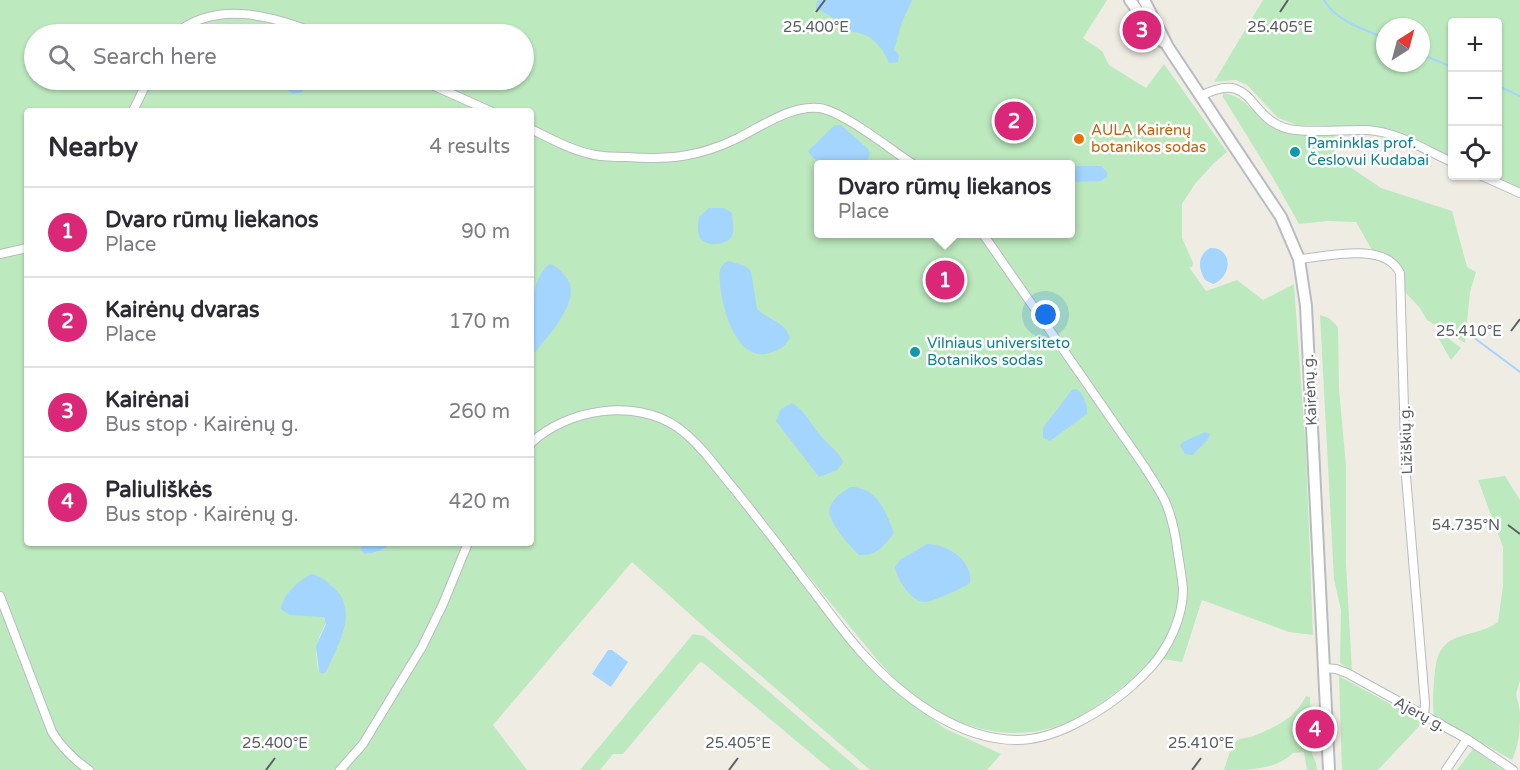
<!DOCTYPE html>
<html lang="en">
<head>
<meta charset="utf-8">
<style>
	:root { --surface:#fff; --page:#f7f7f7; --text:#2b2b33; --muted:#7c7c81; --line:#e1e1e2; --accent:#db2777 }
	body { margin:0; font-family:"Varela Round",sans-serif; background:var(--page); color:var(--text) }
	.controls { position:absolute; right:18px; top:18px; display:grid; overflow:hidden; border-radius:6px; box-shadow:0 2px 4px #0004 }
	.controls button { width:54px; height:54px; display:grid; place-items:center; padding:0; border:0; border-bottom:2px solid var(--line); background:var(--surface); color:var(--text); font:30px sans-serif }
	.compass { position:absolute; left:1376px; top:18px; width:54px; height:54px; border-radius:50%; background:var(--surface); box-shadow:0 2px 4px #0004; rotate:36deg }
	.you { position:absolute; left:1046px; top:315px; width:21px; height:21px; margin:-15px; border:4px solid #fff; border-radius:50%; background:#1a73e8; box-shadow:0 0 0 9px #1a73e833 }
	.badge { display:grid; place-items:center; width:39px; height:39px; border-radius:50%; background:var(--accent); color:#fff; font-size:20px; font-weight:700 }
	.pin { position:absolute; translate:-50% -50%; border:3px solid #fff; box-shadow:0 2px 6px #0006 }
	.popup { position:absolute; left:814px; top:160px; width:261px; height:78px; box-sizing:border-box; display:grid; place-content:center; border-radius:6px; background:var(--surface); filter:drop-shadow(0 2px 4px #0005); font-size:20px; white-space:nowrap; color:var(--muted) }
	.popup b { font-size:22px; color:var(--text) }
	.popup::after { content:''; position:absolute; left:50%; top:100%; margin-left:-12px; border:12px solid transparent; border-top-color:var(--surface) }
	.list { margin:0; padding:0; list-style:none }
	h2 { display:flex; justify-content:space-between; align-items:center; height:78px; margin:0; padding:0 24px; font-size:26px }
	h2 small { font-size:20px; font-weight:400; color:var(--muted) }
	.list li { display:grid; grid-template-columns:39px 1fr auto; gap:18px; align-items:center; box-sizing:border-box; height:90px; padding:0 24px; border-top:2px solid var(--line) }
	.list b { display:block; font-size:22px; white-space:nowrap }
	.list p { margin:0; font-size:20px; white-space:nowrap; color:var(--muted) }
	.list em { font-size:20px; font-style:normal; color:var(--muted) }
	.icon { flex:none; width:33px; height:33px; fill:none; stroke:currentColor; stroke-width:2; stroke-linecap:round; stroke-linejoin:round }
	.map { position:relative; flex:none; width:1520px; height:770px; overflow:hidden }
	.search { position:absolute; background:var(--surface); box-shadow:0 2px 4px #0004; left:24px; top:24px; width:510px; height:66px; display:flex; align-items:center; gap:15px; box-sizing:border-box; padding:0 21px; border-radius:33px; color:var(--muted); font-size:22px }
	.panel { position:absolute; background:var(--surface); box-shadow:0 2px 4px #0004; left:24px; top:108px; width:510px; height:438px; border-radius:6px }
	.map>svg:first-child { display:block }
	.green { fill:#bde9be; fill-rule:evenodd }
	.water { fill:#a3d5ff }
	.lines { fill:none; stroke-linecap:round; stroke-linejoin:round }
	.stream { stroke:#a3d5ff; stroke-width:2 }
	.street-casing { stroke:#b8bbc0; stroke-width:10 }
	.secondary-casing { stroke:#b8bcc2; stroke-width:14 }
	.street { stroke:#fff; stroke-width:8 }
	.secondary { stroke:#fff; stroke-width:10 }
	.ticks { fill:none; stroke:#5b5f65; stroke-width:2 }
	.food-dot { fill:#e8710a; stroke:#fff; stroke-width:2 }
	.culture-dot { fill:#0f9aa8; stroke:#fff; stroke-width:2 }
	.labels { text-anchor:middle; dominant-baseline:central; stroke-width:5; stroke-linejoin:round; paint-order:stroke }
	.food-label { font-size:15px; fill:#c56008; stroke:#fff; text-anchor:start }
	.culture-label { font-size:15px; fill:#0d838f; stroke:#fff; text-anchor:start }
	.street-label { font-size:15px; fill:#5b5f65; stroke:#fff }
	.ticks-label { font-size:15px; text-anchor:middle; fill:#5b5f65; stroke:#fff; stroke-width:5; stroke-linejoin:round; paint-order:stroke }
</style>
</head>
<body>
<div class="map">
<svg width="1520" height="770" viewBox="0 0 1520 770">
	<rect width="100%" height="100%" fill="#efede3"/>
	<path class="green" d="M0 0H1107L1083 38 1102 51 1109 65 1146 88 1164 64 1227 152 1214 163 1195 184 1182 204V238L1193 263 1192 267H1189L1206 291 1237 280 1263 300 1294 284 1306 452 1313 635 1289 632 1202 600 1182 662 1156 658C1135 677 1112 697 1087 712 1026 750 957 733 904 688 895 680 887 670 879 662L709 455 705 459 856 651 885 682 944 728 1001 754 987 770H870L703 626 632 562 493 725 527 770H0ZM34 34H524V80H310V82L284 88 278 80H34ZM27 111H531V543H392C383 550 375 554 364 554L360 549 364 543H27ZM819 164H1071V234H819ZM294 586 343 633 326 671 322 674 319 672C314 651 316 642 326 623L323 616 308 615 282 604Z
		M1263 0H1520V189L1489 176H1498V22H1452V159L1368 127 1297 125 1278 118 1247 85 1236 80 1214 82ZM1385 27H1421V63H1385Z
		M1223 93C1252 98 1254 120 1277 130 1294 137 1317 134 1335 133V157L1381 188 1452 211 1467 267 1476 272 1470 292 1465 343 1427 320 1420 308 1405 292 1402 270 1397 262 1372 250 1356 222 1327 221 1299 224 1273 178 1223 97Z
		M1320 315 1329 318 1338 327 1339 389 1346 466V564L1352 671 1340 663 1341 610 1334 579Z
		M1434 331 1440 332 1461 348 1451 360Z
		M1505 476 1520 500V681C1513 700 1518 695 1520 713 1520 731 1519 745 1512 760L1434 716C1432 705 1434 666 1438 656 1440 651 1445 644 1450 641 1465 632 1484 633 1498 622L1503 586V547L1478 480Z
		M693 634 704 636 860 770H831L702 662 699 663 623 754H613L600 770H580Z
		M1339 676 1423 722 1378 770H1342Z
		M1306 696 1310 697 1312 754 1316 763 1317 770H1307L1304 752 1293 753C1275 770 1250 770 1224 770 1227 762 1230 745 1238 740 1241 738 1247 738 1251 737 1275 727 1294 720 1306 696Z
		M1473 749 1503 770H1457Z"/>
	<path class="water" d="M820 0H912L902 22 894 50 899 55 898 62 889 63C880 42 867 30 843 32L840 27 845 21 835 19 816 8 817 1Z
		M278 80H310L301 93 292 94Z
		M835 125H841L868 149 870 153 867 162C849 168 818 170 808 151Z
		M1071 166H1101L1107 172V177L1101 181 1072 182Z
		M709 208H724L732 213C732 219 735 230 732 236 727 245 709 247 702 240 696 234 698 224 699 217Z
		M1210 248C1233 247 1233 277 1213 284L1205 280C1198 268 1197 256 1210 248Z
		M729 261 745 266 751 271 757 309C768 320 785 321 790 338 785 347 780 349 772 352 737 366 722 308 720 284 720 278 718 271 722 266 724 263 726 262 729 261Z
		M550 264C557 266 561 271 565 276 586 298 545 339 531 357 531 333 527 279 550 264Z
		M1076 389C1083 392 1088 406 1087 414L1050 441 1043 438V429L1045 425 1072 390Z
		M792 403C805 411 811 424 821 436 829 446 838 450 843 462L837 470 819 477 776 421 781 409Z
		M1205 432 1210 434 1209 438 1193 455 1185 454 1180 446 1183 442Z
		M850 487C877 487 885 510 894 533 883 547 878 555 859 555 850 546 825 520 830 507 833 498 843 492 850 487Z
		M364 543H392C383 550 375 554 364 554L360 549Z
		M927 544C947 544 973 560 970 583 962 588 935 601 925 602 911 602 897 579 895 567L900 560Z
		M312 574C323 577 327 582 335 589 359 612 337 647 326 672L322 674 319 672 316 646 326 624 324 617 290 615 281 609C283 594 299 580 312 574Z
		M608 650H612L628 662 611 687 592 674Z"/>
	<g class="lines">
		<path class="stream" d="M1324 0C1337 22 1363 29 1385 38
			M1421 54 1452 67
			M1498 86 1520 96
			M1461 328 1520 372"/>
		<defs>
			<path id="street" d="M175 34C216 0 271 15 318 34
				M421 80 490 111
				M1201 96C1253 69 1247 116 1285 128 1304 134 1345 129 1367 130 1398 132 1425 150 1452 162
				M133 111 148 80
				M531 129C551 139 573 151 595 155 605 157 616 157 627 157 669 160 699 157 738 138 762 126 791 105 819 108 843 111 891 150 913 164
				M1482 176 1520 193
				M0 254 27 248
				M1299 259C1326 257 1385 241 1400 273L1406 476 1425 703 1424 716
				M531 443C567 409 635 398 677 427 700 443 717 469 735 490 758 519 781 548 803 578 823 603 841 630 862 653 900 695 957 740 1017 740 1037 740 1057 733 1075 724 1103 710 1130 690 1151 667 1169 647 1183 617 1183 589 1182 578 1180 566 1178 554 1176 537 1172 517 1165 501 1159 489 1151 477 1144 466L983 234
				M0 596 52 732C62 748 73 759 89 770
				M1324 668 1336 669 1347 673 1467 739 1513 770
				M340 770 363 744 422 647 443 604 468 543
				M1446 770 1467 739"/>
			<path id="secondary" d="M1130 0 1152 31 1163 42
				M1144 0 1168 47 1281 217 1299 259 1306 306 1329 770"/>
		</defs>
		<use href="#street" class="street-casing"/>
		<use href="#secondary" class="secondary-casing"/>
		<use href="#street" class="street"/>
		<use href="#secondary" class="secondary"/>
	</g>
	<path class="ticks" d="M816 12 825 0M1280 12 1288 0M1511 331 1520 319M1508 525 1520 534M266 770 275 758M729 770 738 758M1192 770 1201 758"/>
	<circle class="food-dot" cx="1079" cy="139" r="6"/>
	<g class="culture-dot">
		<circle cx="1295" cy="152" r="6"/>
		<circle cx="915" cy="352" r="6"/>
	</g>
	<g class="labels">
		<g class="food-label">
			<text x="1091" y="130">AULA Kairėnų<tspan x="1091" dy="17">botanikos sodas</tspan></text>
		</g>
		<g class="culture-label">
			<text x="1307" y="143">Paminklas prof.<tspan x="1307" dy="17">Česlovui Kudabai</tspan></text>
			<text x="927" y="343">Vilniaus universiteto<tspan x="927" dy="17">Botanikos sodas</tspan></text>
		</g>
		<g class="street-label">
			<text transform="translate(1310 390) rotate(-93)">Kairėnų g.</text>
			<text transform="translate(1406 440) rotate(-92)">Ližiškių g.</text>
			<text transform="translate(1420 714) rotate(29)">Ajerų g.</text>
		</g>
	</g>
	<g class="ticks-label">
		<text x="816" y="32">25.400°E</text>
		<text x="1280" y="32">25.405°E</text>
		<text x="1469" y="336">25.410°E</text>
		<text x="1466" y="530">54.735°N</text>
		<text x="275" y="748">25.400°E</text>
		<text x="738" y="748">25.405°E</text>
		<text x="1201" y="748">25.410°E</text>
	</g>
</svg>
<div class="controls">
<button>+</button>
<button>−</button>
<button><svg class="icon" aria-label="locate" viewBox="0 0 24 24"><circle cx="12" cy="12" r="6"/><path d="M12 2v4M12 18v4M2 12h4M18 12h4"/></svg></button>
</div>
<svg class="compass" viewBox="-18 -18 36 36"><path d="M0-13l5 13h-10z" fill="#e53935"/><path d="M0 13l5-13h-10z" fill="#7c7c81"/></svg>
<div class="you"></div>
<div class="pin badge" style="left:945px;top:280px">1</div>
<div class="popup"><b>Dvaro rūmų liekanos</b>Place</div>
<div class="pin badge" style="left:1014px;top:121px">2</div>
<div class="pin badge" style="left:1142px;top:30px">3</div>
<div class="pin badge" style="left:1315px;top:729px">4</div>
<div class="search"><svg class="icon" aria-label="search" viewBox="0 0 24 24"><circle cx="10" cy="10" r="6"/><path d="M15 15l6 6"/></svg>Search here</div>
<section class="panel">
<h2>Nearby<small>4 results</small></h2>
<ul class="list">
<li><span class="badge">1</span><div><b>Dvaro rūmų liekanos</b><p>Place</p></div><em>90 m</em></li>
<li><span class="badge">2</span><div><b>Kairėnų dvaras</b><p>Place</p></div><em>170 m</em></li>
<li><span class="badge">3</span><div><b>Kairėnai</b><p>Bus stop · Kairėnų g.</p></div><em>260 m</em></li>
<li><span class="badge">4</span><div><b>Paliuliškės</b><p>Bus stop · Kairėnų g.</p></div><em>420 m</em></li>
</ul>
</section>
</div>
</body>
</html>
